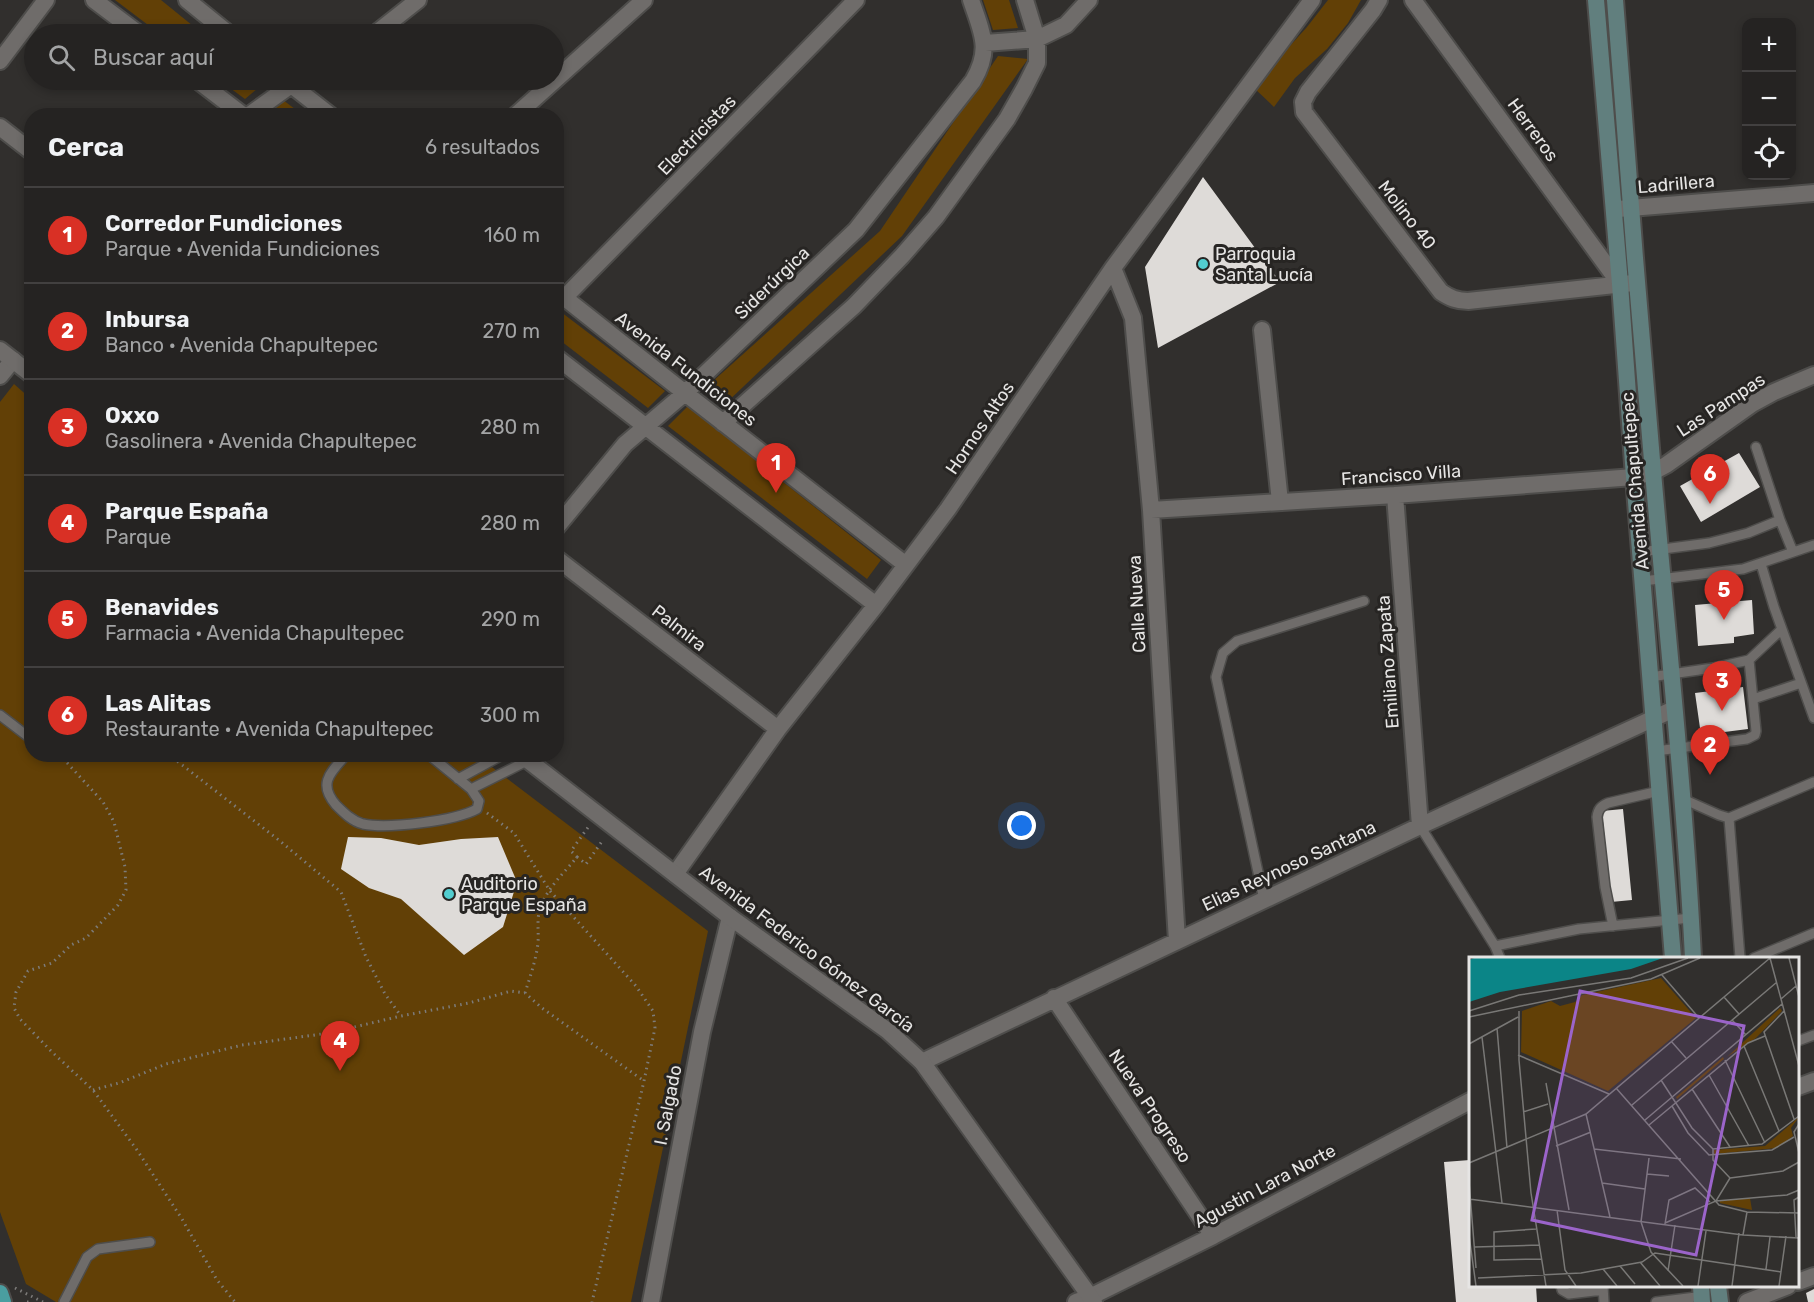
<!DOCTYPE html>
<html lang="es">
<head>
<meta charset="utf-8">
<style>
	:root { --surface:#252322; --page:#2d2b2a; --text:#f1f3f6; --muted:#a3a4a5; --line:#424040; --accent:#d93025 }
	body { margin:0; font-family:Rubik,sans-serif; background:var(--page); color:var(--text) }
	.controls { position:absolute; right:18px; top:18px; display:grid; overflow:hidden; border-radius:12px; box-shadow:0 3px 9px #0003 }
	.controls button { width:54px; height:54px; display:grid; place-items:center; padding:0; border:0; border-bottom:2px solid var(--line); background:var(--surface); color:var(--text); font:30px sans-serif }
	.you { position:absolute; left:1022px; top:826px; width:21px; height:21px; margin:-15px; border:4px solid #fff; border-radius:50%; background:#1a73e8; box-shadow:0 0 0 9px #1a73e833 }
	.badge { display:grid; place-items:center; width:39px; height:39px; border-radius:50%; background:var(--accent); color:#fff; font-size:20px; font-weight:700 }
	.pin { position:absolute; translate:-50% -50px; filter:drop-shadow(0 2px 3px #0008) }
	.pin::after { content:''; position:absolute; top:32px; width:21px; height:18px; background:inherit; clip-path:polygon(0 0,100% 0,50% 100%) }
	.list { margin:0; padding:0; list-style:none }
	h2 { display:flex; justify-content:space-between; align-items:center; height:78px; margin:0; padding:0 24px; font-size:26px }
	h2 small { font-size:20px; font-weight:400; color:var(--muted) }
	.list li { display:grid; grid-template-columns:39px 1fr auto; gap:18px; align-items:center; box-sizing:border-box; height:96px; padding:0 24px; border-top:2px solid var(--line) }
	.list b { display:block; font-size:22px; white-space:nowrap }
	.list p { margin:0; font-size:20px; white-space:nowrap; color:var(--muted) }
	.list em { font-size:20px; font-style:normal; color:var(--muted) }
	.icon { flex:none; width:33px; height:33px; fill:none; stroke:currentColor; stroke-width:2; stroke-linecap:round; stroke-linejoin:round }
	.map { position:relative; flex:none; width:1814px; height:1302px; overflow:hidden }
	.search { position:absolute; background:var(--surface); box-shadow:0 3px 9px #0003; left:24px; top:24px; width:540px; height:66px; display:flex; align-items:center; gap:15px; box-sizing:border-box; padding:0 21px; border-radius:33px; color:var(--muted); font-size:22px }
	.panel { position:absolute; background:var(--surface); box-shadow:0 3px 9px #0003; left:24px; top:108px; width:540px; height:654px; border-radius:24px }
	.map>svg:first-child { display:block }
	.green { fill:#624006 }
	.building { fill:#dedbd8 }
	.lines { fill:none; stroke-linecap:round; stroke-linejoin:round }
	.service-casing { stroke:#4e4d4b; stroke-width:12 }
	.minor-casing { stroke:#4e4d4b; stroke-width:20 }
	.tertiary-casing { stroke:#4e4d4b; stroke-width:20 }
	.secondary-casing { stroke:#4e4d4b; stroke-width:20 }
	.trunk-casing { stroke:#4e4d4b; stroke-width:20 }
	.path { stroke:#7d7b79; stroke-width:3; stroke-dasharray:1.5 4.5; stroke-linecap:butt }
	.service { stroke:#6f6c6a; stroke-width:9 }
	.minor { stroke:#6f6c6a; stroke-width:16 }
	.tertiary { stroke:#6f6c6a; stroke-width:16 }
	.secondary { stroke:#617f7e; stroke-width:16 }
	.trunk { stroke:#4a9ea0; stroke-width:16 }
	.poi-dot { fill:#52cdcf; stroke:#272523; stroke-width:2 }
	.labels { text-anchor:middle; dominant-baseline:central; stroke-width:6; stroke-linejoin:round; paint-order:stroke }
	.street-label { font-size:18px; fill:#e6e5e4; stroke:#272523 }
	.poi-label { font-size:18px; fill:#e6e5e4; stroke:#272523; text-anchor:start }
	.inset-road { fill:none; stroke:#797876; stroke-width:1.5 }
	.view { fill:#9b64ca; fill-opacity:0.15; stroke:#9b64ca; stroke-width:3 }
	.inset-edge { fill:none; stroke:#e6e5e4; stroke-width:3 }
</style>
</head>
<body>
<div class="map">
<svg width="1814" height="1302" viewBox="0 0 1814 1302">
	<rect width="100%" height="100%" fill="#312f2d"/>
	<path class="green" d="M115 0H161L203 34H160Z
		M983 0H1009L1018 28 993 30Z
		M1328 0H1361L1348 23 1327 49 1295 78 1274 107 1253 87 1307 27Z
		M998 56 1028 59 902 236 723 406 702 391 880 231Z
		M219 80H258L263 84 245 99Z
		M283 100 303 115H266Z
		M556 309H557L665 391 648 408 557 338Z
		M14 384 31 399 32 754 476 755 708 931 631 1302H56L26 1284 0 1212V402Z
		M688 406 881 560 867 579 668 426Z"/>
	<path class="building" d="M1203 177 1280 282 1158 348 1145 267Z
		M1739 453 1760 487 1701 522 1680 486Z
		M1752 600 1754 634 1734 637V643L1698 646 1695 605Z
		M1743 687 1748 729 1701 735 1695 693Z
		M1623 809 1632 900 1611 902 1602 811Z
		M348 837 381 838 419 845 461 839 498 837 517 882 503 927 464 955 401 899 369 888 341 869Z
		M1470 1160V1286H1536L1537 1302H1456L1444 1162Z
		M1814 1289V1302H1808L1806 1293Z"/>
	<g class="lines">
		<defs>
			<path id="service" d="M1780 520 1793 552
				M1640 552 1709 543 1748 533 1780 520 1756 447
				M1761 564 1774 607 1814 718
				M1643 581 1743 569 1814 545
				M1749 660 1782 629
				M1713 668 1717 690
				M1650 677 1713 668 1749 660 1756 731 1755 735 1747 739 1656 751
				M1753 699 1801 683
				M0 715 26 735 32 736
				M347 754C331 772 317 783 336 805 344 813 352 821 363 824 388 829 455 821 477 809L479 801 471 789 428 754
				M458 779 504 754
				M471 789 527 761
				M1683 799 1719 815 1729 818 1814 782
				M1729 818 1740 958
				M1420 826 1495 946
				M1264 900 1216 677 1223 653 1237 641 1364 601
				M1613 926 1605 887 1597 817C1598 809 1601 806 1608 803L1659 791
				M1500 958 1495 946 1579 929 1691 918
				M1754 958 1814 933
				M1798 1041 1814 1035
				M1561 1286 1562 1290 1569 1294 1603 1290
				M1603 1286 1604 1302
				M64 1302 87 1257 98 1249 150 1242
				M1656 1302 1704 1296"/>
			<path id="minor" d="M94 0 139 34
				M187 0 229 34
				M1379 0 1373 10 1308 92 1303 102 1304 112 1441 292C1450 298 1457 301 1468 301L1633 283
				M1413 0 1620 284
				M375 34 418 0
				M985 43 1037 39 1066 25 1089 0
				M0 61 46 0
				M197 80 244 116
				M285 80 331 116
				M248 116 291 85 304 80
				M515 116 644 0
				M0 127 32 152
				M1618 209 1814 193
				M1113 268 1133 318 1151 510 1177 941
				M556 291 685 393 906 565
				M565 297 856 0
				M1262 330 1280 502
				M556 357 876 605
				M0 376 13 360
				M723 423 854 306 902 256 936 217 1007 119 1024 89 1037 63V39L1025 0
				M1395 495 1420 826
				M1151 510 1395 495 1634 477 1653 472 1666 465 1752 404 1774 392 1814 375
				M556 528 625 444 685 393 856 230 973 81C992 49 982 33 971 0
				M556 558 778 729
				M675 874 778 729 876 605 948 509 1113 268 1312 0
				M1054 998 1213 1236
				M922 1062 1420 826 1674 709
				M1798 1087 1814 1081
				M1798 1282 1814 1276
				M651 1302 702 1032 730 917
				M1076 1302 1090 1297 1213 1236 1470 1101
				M1747 1302 1788 1286"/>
			<path id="tertiary" d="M0 350 32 375
				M520 754 730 917 888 1031 922 1062 1094 1302"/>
			<path id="secondary" d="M1596 0 1620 284 1634 477 1673 958
				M1615 0C1627 157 1639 315 1653 472 1667 634 1685 796 1693 958
				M1701 1286 1702 1302
				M1718 1286 1720 1302"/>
			<path id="trunk" d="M0 1293 3 1302"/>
		</defs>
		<use href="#service" class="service-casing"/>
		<use href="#minor" class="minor-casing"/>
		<use href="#tertiary" class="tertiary-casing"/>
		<use href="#secondary" class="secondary-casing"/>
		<use href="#trunk" class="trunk-casing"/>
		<path class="path" d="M59 754 103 802 114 822 125 867 126 890 118 905 86 938 71 945 52 963 28 971 16 992 14 1008 20 1019 52 1052 93 1090 137 1150 182 1219 217 1280 235 1302
			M168 754 280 841 341 892 366 957 385 994 401 1016 469 1003 511 991 525 993 542 1008 644 1081
			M487 813 514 833 550 891 636 986 653 1011 655 1028 644 1081 592 1302
			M577 857 586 864 603 840
			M525 993C530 977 536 960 538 943 539 930 536 918 541 906 548 887 565 872 577 857L571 851 589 826
			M93 1090 119 1083 166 1064 242 1045 329 1033 401 1016
			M15 1288 43 1302
			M27 1302H29"/>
		<use href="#service" class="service"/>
		<use href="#minor" class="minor"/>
		<use href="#tertiary" class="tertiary"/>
		<use href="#secondary" class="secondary"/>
		<use href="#trunk" class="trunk"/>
	</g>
	<g class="poi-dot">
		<circle cx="1203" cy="264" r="6"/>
		<circle cx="449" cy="894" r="6"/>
	</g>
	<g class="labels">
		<g class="street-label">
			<text transform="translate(1533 130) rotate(54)">Herreros</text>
			<text transform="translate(697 135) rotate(-46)">Electricistas</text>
			<text transform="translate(1676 184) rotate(-5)">Ladrillera</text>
			<text transform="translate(1407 215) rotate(52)">Molino 40</text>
			<text transform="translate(772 283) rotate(-44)">Siderúrgica</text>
			<text transform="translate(686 369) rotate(38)">Avenida Fundiciones</text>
			<text transform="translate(1721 405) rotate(-33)">Las Pampas</text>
			<text transform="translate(980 428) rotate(-56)">Hornos Altos</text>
			<text transform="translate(1401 475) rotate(-4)">Francisco Villa</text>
			<text transform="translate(1635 481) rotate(-95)">Avenida Chapultepec</text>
			<text transform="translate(1137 604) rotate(-93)">Calle Nueva</text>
			<text transform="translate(679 628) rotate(38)">Palmira</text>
			<text transform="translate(1388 662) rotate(-94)">Emiliano Zapata</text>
			<text transform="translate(1289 866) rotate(-25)">Elias Reynoso Santana</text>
			<text transform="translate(807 949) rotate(37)">Avenida Federico Gómez García</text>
			<text transform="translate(668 1105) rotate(-79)">I. Salgado</text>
			<text transform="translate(1150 1106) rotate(56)">Nueva Progreso</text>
			<text transform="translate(1265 1186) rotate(-28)">Agustin Lara Norte</text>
		</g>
		<g class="poi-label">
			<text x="1215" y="254">Parroquia<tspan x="1215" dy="21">Santa Lucía</tspan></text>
			<text x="461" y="884">Auditorio<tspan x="461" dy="21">Parque España</tspan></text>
		</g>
	</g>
	<g transform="translate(1469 957)">
		<rect width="330" height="330" fill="#312f2d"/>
		<path d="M192 21 227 61 139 134 52 95 53 54 82 44 91 49 106 45 113 38ZM311 51 313 54 287 81 258 100ZM254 100 255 102 208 142 207 140ZM330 160 322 171 324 179 308 191 245 197V193L296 189ZM281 241 283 253 251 246V244Z" fill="#624006"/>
		<path d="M5 1H194L162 12 31 35 0 45V3Z" fill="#0b8587"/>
		<path class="inset-road" d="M301 1 330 109M320 1 330 40M193 18 230 61M255 40 270 57M312 42 327 29M0 54 50 38 162 21 219 1M50 54V103L62 236 77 329M315 54 295 75 325 162M0 60 182 22 231 1M263 63 277 78M28 71 38 191M13 80 33 246M202 84 217 101M0 87 49 60M275 89 310 174M49 98 140 137M256 103 296 186M240 118 280 189M192 123 223 171 244 192 293 187 330 159M77 126 100 253M147 131 250 248 278 255 330 256M223 132 261 190M163 148 308 25M203 149 219 176 240 198 303 193 325 180M54 155 79 147M117 157 141 260M176 163 313 47M330 167 325 175 330 196M180 168 279 86 296 79M87 189 122 175M125 192 212 202M244 192V203L261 221M180 201 172 265 182 295 214 329M0 206 117 157 301 1M178 217 200 219M261 221 314 214 330 205M0 225 7 311M133 226 176 232M0 242 274 278 330 281M247 244 318 238 330 233M88 253 96 313 107 329M196 266 247 244 261 221M196 267 200 243 226 231 241 245M67 272 25 275V303L72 302M0 278 7 329M274 278 278 255M327 280 325 243 330 240M6 290 70 288M171 305 191 329M151 309 166 327M134 312 148 329M297 312 301 280M199 314 206 268M9 321 112 316 173 305 186 296 312 315M229 329 237 274M263 329 270 276M310 329 317 279"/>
		<path class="view" d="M111 34 275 69 227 298 63 263Z"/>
		<rect width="330" height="330" class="inset-edge"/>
	</g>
</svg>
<div class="controls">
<button>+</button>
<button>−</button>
<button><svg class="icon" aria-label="locate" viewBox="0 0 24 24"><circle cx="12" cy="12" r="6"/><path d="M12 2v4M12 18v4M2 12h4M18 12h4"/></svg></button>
</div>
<div class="you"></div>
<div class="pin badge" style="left:776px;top:493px">1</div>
<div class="pin badge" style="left:1710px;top:775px">2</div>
<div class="pin badge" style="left:1722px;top:711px">3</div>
<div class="pin badge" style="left:340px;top:1071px">4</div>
<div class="pin badge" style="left:1724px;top:620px">5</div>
<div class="pin badge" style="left:1710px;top:504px">6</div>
<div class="search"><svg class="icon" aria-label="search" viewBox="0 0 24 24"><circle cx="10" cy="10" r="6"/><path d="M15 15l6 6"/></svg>Buscar aquí</div>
<section class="panel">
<h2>Cerca<small>6 resultados</small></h2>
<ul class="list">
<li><span class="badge">1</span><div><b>Corredor Fundiciones</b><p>Parque · Avenida Fundiciones</p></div><em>160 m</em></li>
<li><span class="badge">2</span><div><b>Inbursa</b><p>Banco · Avenida Chapultepec</p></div><em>270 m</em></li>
<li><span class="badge">3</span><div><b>Oxxo</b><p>Gasolinera · Avenida Chapultepec</p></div><em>280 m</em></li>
<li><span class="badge">4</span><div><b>Parque España</b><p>Parque</p></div><em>280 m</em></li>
<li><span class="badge">5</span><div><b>Benavides</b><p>Farmacia · Avenida Chapultepec</p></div><em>290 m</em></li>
<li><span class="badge">6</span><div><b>Las Alitas</b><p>Restaurante · Avenida Chapultepec</p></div><em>300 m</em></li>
</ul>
</section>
</div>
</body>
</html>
